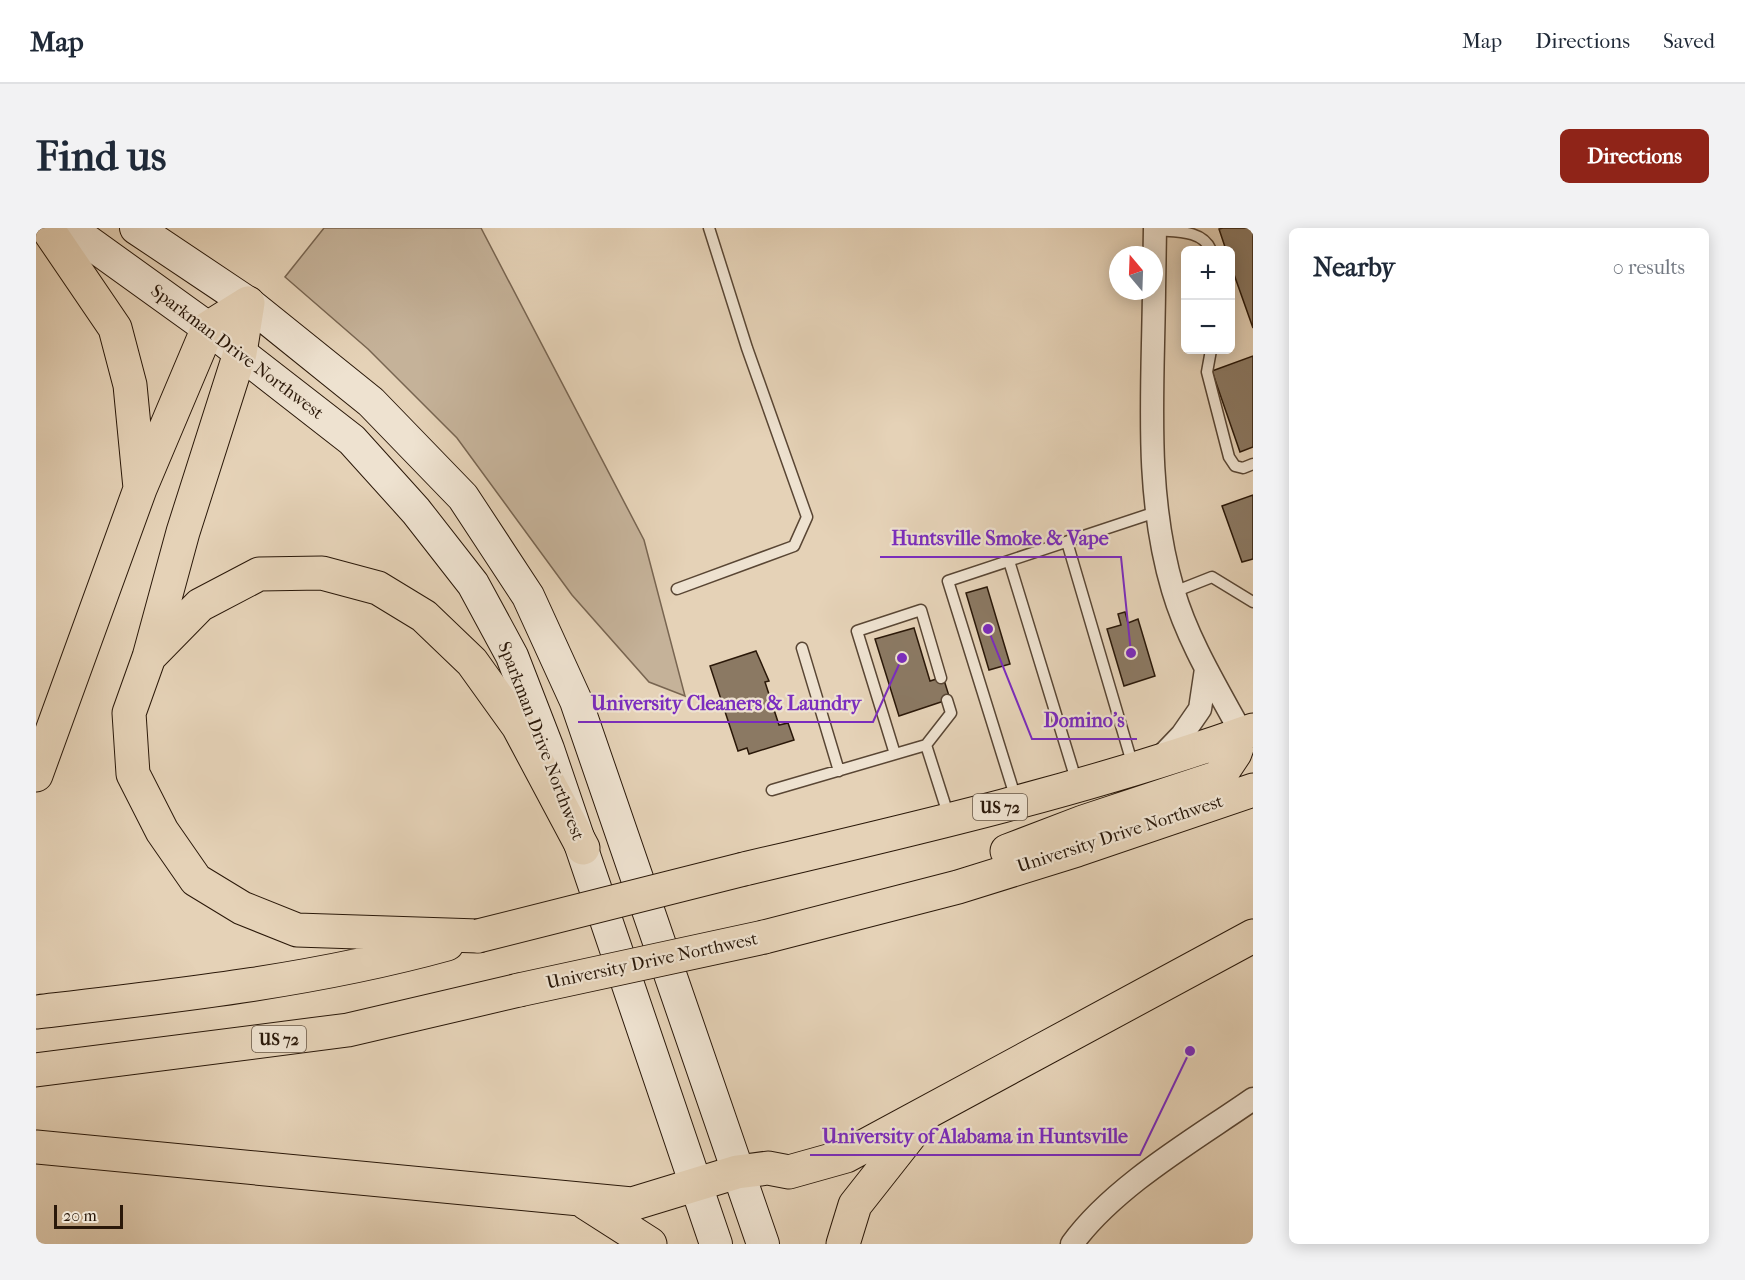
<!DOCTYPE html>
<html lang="en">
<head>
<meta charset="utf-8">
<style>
	:root { --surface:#fff; --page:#f2f2f3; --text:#1f2937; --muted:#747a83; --line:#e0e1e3; --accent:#8f2418 }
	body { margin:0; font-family:"IM FELL French Canon",serif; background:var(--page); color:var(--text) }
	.controls { position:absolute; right:18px; top:18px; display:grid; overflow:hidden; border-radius:9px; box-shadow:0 3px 15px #0003 }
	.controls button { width:54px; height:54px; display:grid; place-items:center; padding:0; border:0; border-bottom:2px solid var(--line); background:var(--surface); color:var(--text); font:30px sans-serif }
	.compass { position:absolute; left:1073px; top:18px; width:54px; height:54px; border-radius:50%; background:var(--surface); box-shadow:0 3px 15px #0003; rotate:341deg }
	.scale { position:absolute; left:18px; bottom:15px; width:69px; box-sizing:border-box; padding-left:6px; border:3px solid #2a1809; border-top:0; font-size:16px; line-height:21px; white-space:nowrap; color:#2a1809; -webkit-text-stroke:4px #eee2d0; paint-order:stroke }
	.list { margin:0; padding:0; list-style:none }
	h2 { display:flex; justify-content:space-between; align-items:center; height:78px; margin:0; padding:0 24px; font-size:26px }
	h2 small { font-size:20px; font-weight:400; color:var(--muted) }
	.map { position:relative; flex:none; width:1217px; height:1016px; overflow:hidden; border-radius:9px }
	header { display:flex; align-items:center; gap:36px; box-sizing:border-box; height:84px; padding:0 30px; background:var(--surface); border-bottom:2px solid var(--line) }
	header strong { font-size:28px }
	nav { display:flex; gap:33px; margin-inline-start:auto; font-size:21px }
	.intro { display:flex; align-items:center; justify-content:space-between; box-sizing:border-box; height:144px; padding:0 36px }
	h1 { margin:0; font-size:42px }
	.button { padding:15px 27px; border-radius:9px; background:var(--accent); color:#fff; font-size:21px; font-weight:700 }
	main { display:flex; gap:36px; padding:0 36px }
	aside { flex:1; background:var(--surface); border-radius:9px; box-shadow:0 3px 15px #0003 }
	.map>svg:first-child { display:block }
	.green { fill:#c5b299; stroke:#786551; stroke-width:1.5 }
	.building { fill:#8b7963; stroke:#2a1809; stroke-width:1.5 }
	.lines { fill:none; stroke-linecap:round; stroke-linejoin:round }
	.service-casing { stroke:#594634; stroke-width:13 }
	.minor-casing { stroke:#594634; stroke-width:25 }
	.secondary-casing { stroke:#2a1809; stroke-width:34 }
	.trunk-casing { stroke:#2a1809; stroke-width:35 }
	.service { stroke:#eee2d0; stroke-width:10 }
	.minor { stroke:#eee2d0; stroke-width:22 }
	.secondary { stroke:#eee2d0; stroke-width:32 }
	.trunk { stroke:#e5d2b7; stroke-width:33 }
	.trunk-bridge-casing { stroke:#2a1809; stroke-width:35; stroke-linecap:butt }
	.trunk-bridge { stroke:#e5d2b7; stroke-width:33 }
	.labels { text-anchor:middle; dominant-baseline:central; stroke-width:4.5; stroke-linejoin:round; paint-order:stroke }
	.shield { fill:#eee2d0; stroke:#655545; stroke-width:1.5 }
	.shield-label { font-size:16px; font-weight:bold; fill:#2a1809 }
	.street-label { font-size:18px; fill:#2a1809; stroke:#eee2d0 }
	.leader { fill:none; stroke:#7b2cbf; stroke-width:2 }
	.callout-dot { fill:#7b2cbf; stroke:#eee2d0; stroke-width:2 }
	.callout-label { font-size:20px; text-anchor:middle; font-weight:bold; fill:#7b2cbf; stroke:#eee2d0; stroke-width:4.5; stroke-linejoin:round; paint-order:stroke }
</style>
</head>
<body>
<header>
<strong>Map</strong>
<nav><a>Map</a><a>Directions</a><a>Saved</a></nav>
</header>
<div class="intro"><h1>Find us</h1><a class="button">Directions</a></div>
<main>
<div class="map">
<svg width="1217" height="1016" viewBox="0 0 1217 1016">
	<rect width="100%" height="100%" fill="#e5d2b7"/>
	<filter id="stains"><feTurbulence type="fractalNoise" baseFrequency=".00333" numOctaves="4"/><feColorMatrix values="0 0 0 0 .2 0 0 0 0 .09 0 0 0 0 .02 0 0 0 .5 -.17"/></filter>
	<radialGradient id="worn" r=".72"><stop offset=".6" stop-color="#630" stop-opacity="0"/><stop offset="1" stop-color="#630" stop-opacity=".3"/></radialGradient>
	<path class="green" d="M288 0H445L608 312 649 468 613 454 536 367 421 210 332 121 249 49Z"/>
	<path class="building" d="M1187 0H1217V100L1194 35V22H1190L1183 1Z
		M1217 128V219L1204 224 1176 143Z
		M1217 267V331L1206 334 1186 278Z
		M951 359 974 436 953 442 930 365Z
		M1089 384 1092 395 1102 391 1119 448 1088 458 1071 401 1085 397 1082 386Z
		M878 400 894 453 907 449 914 471 863 488 839 411Z
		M720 423 733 453 729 454 743 497 752 495 758 512 713 526 711 520 702 523 674 438Z"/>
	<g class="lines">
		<defs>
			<path id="service" d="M1119 2C1138 4 1166 1 1175 22
				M1175 122 1171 144 1193 229 1199 238 1207 240 1217 236
				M1031 314 1097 538
				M973 333 1041 555
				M641 361 758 318 771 289 711 120 673 0
				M1138 364 1176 349 1217 374
				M766 420 803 543
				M890 517 913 589
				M859 526 821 403 885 382 905 450
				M736 562 890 517 915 485 911 472
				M980 571 912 353 1120 284"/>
			<path id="minor" d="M1118 62 1119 0
				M1118 63C1117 164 1108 264 1137 362 1152 413 1181 460 1206 506
				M1124 530 1146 507 1164 481 1170 441
				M1036 1016C1078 958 1158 912 1217 871"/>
			<path id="secondary" d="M33 0 172 100 316 212 380 283 437 356 476 428 512 521 680 1016
				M100 0 212 75 335 174 427 269 492 368 540 473 727 1016"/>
			<path id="trunk" d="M11 0 79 100 94 157 104 260
				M212 75 204 125 147 304 113 429 93 485 97 546 126 603 160 652 206 680 261 702 442 708
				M114 428 164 377 223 346 286 345 342 360 388 388 436 434 482 498 547 620
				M0 547 104 261 172 100 212 75
				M971 623 1047 594 1183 549 1199 525 1206 506
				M708 641C879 601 1051 561 1217 502
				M728 709 922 659 1041 622 1217 562
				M0 784C138 768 277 753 411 716
				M0 842 312 802 483 762
				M0 919 596 976 701 944 732 940 753 944 810 928 1217 708
				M550 975 614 1016
				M807 1016 819 977 886 892"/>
		</defs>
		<use href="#service" class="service-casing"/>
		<use href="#minor" class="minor-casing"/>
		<use href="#secondary" class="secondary-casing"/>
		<use href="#trunk" class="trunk-casing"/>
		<use href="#service" class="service"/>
		<use href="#minor" class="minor"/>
		<use href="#secondary" class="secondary"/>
		<use href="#trunk" class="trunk"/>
		<defs>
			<path id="trunk-bridge" d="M442 708 708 641
				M483 762 728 709"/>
		</defs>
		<use href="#trunk-bridge" class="trunk-bridge-casing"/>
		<use href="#trunk-bridge" class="trunk-bridge"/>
	</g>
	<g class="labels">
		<g class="shield">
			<rect x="937" y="566" width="54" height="26" rx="4.5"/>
			<rect x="216" y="798" width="54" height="26" rx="4.5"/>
		</g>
		<g class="shield-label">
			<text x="964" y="579">US 72</text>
			<text x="243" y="811">US 72</text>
		</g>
		<g class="street-label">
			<text transform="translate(201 124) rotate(37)">Sparkman Drive Northwest</text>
			<text transform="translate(505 513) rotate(69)">Sparkman Drive Northwest</text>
			<text transform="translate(1084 606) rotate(-18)">University Drive Northwest</text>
			<text transform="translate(616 733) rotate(-12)">University Drive Northwest</text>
		</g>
	</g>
	<path class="leader" d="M1095 425L1085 329H844M866 430L837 494H542M952 401L996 511H1101M1154 823L1104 927H774"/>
	<g class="callout-dot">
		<circle cx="1095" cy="425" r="6"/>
		<circle cx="866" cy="430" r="6"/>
		<circle cx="952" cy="401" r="6"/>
		<circle cx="1154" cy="823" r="6"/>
	</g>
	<g class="callout-label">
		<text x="964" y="317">Huntsville Smoke &amp; Vape</text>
		<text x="690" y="482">University Cleaners &amp; Laundry</text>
		<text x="1048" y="499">Domino's</text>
		<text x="939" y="915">University of Alabama in Huntsville</text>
	</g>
	<rect width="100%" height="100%" filter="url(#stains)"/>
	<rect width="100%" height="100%" fill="url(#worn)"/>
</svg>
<div class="controls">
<button>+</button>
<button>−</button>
</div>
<svg class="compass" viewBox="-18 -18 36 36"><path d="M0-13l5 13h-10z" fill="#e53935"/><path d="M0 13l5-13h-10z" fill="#747a83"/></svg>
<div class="scale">20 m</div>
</div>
<aside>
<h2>Nearby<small>0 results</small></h2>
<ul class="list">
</ul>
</aside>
</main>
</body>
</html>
